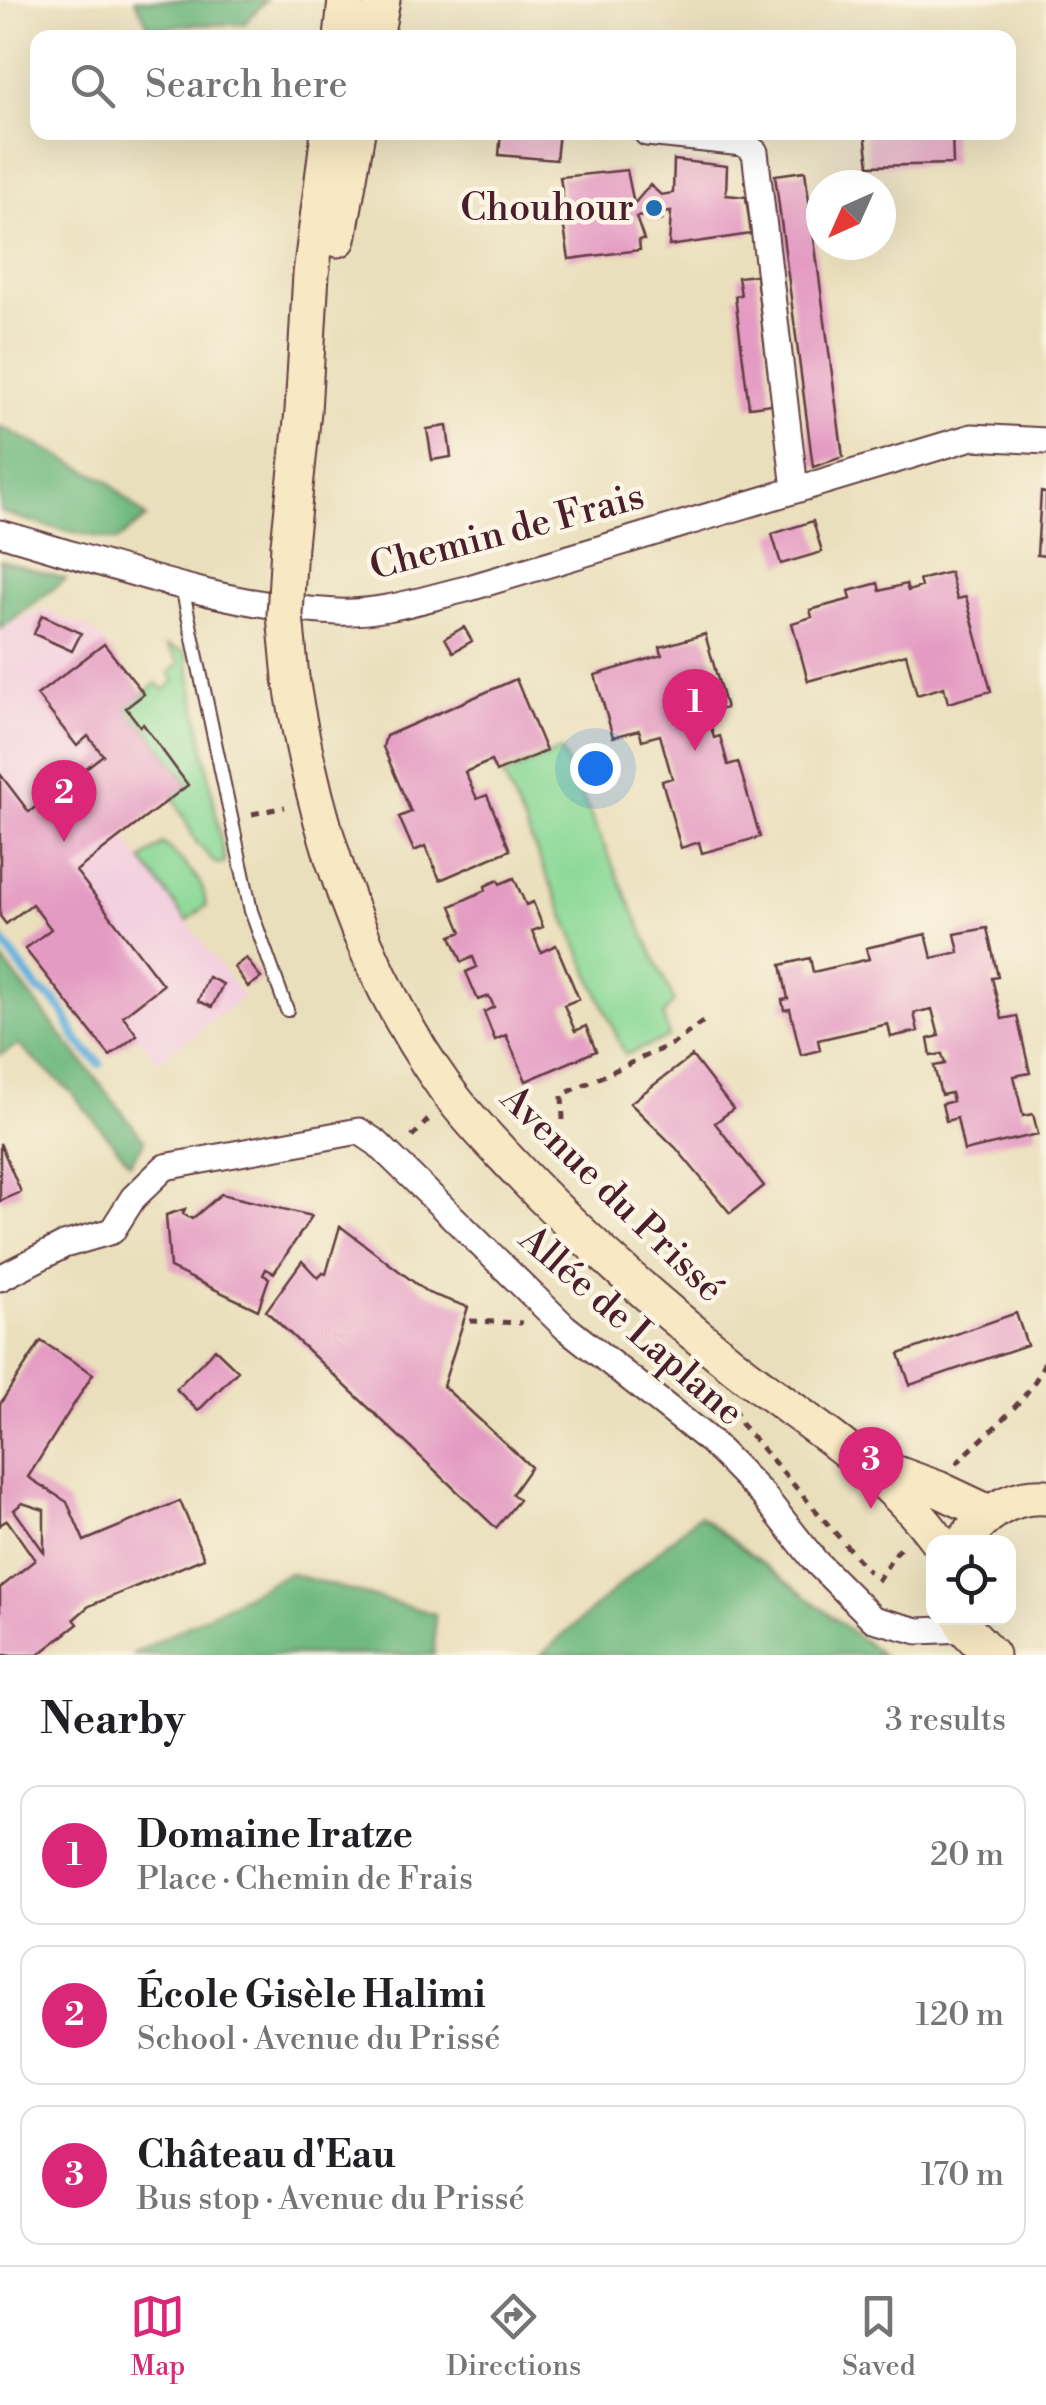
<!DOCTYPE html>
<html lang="en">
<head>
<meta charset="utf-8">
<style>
	:root { --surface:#fff; --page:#f2f2f2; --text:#202124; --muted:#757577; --line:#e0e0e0; --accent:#db2777 }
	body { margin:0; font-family:"Libre Bodoni",serif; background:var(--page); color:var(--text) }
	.controls { position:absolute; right:30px; bottom:30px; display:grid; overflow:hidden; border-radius:20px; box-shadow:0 10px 40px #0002 }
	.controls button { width:90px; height:90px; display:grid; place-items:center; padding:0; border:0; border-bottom:2px solid var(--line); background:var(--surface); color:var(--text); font:50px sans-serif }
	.compass { position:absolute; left:806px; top:170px; width:90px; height:90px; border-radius:50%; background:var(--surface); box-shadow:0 10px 40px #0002; rotate:225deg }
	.you { position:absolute; left:595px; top:768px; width:35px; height:35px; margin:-25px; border:8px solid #fff; border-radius:50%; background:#1a73e8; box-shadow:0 0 0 15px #1a73e833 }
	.badge { display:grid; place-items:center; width:65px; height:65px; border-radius:50%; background:var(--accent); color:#fff; font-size:32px; font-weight:700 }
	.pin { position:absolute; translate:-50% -82px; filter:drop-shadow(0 2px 5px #0008) }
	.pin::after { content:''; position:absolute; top:52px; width:35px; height:30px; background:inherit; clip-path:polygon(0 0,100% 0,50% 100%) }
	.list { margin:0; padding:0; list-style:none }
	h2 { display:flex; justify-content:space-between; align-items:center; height:130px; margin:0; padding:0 40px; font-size:42px }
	h2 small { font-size:32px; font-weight:400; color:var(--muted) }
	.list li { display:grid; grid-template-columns:65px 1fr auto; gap:30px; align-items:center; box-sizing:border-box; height:140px; margin:0 20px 20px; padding:0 20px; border:2px solid var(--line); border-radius:20px }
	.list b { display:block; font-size:38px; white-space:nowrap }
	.list p { margin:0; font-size:32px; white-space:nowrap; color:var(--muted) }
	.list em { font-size:32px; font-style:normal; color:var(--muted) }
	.icon { flex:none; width:55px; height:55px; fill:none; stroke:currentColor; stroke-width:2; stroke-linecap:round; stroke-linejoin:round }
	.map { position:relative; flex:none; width:1046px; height:1655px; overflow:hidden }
	.search { position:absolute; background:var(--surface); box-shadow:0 10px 40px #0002; left:30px; right:30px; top:30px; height:110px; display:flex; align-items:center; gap:25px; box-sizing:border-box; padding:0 35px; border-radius:20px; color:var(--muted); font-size:38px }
	.sheet { height:610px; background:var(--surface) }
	nav { display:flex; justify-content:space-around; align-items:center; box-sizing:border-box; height:140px; border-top:2px solid var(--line); background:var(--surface); font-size:28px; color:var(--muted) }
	nav a { display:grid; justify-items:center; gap:5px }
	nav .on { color:var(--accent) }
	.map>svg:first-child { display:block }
	.built { fill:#f3cfdf }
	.green { fill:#8bd997; stroke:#6a7c61; stroke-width:2.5 }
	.forest { fill:#70b980; stroke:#5d6c56; stroke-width:2.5 }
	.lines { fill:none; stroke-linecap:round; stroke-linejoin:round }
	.stream { stroke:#64b0dd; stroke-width:9 }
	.building { fill:#e49bc3; fill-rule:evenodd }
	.service-casing { stroke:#623c41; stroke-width:16 }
	.minor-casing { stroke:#623c41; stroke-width:29 }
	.secondary-casing { stroke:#623c41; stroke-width:39 }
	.path { stroke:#623c41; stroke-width:5; stroke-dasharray:8 8; stroke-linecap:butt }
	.service { stroke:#fff; stroke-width:12 }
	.minor { stroke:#fff; stroke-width:25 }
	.secondary { stroke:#f8e8c3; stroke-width:35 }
	.secondary-bridge-casing { stroke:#623c41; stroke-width:39; stroke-linecap:butt }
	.secondary-bridge { stroke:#f8e8c3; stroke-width:35 }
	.poi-dot { fill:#1f6fb2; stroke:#fcf5e5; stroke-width:4 }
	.labels { text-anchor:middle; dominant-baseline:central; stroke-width:9; stroke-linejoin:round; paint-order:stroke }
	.poi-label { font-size:38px; fill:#4a1f2b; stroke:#fcf5e5; text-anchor:end }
	.street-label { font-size:38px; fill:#4a1f2b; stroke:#fcf5e5 }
</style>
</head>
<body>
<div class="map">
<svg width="1046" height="1655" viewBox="0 0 1046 1655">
	<rect width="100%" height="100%" fill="#fcf5e5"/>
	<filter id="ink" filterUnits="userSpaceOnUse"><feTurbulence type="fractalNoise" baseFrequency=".01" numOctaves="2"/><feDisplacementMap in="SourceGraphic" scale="20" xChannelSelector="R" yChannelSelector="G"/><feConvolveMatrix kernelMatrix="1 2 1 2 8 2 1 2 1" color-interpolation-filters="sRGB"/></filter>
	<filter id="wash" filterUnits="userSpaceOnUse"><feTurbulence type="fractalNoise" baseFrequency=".0048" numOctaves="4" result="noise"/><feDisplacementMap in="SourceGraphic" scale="40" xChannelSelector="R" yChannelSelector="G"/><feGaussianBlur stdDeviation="2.25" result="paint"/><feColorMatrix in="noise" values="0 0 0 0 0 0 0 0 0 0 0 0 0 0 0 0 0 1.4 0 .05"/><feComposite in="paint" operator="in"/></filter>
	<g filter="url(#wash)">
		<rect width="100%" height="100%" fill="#eadfbc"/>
		<path class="built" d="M43 610 93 629 144 694 126 708 143 724 188 785 123 835 243 997 158 1062 137 1035 110 1056 96 1037 94 1038 25 949 51 929 32 905 6 924 0 916V626Z"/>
		<path class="green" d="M166 646 186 652 225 863 216 864 196 842 173 796 188 784 144 725 140 726 126 708 157 683 164 690 175 681 169 673 180 663Z
			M561 750 674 1001 663 1016 669 1037 625 1055 503 775Z
			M163 844C170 847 193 873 199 881 204 887 205 898 206 906L187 921 142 860Z"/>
		<path class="forest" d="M135 0H266L244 24 180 25 151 30Z
			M0 426 108 481 146 518 117 541 50 527 0 512Z
			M0 560 66 579 0 629Z
			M0 957 145 1141 130 1163 70 1091 18 1045 0 1055Z
			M699 1515 882 1655H541Z
			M288 1573 435 1614 434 1655H131Z"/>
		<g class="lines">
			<path class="stream" d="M0 938 39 991C57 997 67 1017 73 1033 78 1044 92 1055 100 1064"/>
		</g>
		<g id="blocks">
			<path class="building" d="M501 132H559L556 160 499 155Z
				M865 132H952L953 164 869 166Z
				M674 160 727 166 726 195 746 197 751 234 669 246 671 212 661 213 662 220 650 221V215L636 217 644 240H639L640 250 569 259 559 197H563L560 177 627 170 634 204 650 185 661 195 673 193Z
				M805 171 843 457 813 467 775 175Z
				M756 275 772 404 749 407 735 296 741 295 738 277Z
				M447 426 451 457 432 460 427 429Z
				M1041 492 1046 493V556L1037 555Z
				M813 521 822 552 781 564 772 534Z
				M950 572 957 599 966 597 991 691 948 703 944 687 917 695 906 654 808 681 792 623 812 617 810 610 851 599 849 591 878 583 880 591 906 584 908 591 921 587 919 580Z
				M42 615 81 633 72 651 34 634Z
				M464 627 472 641 453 652 445 638Z
				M705 634 726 708 713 711 716 721 710 723 714 738 720 736 728 765 738 762 760 837 702 853 699 842 681 848 662 781 672 778 660 735 642 740 639 730 613 737 595 675 662 655 660 647Z
				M104 644 144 694 126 708 140 726 143 724 188 785 76 871 163 985 123 1016 137 1035 110 1056 25 949 51 929 32 904 6 924 0 916V774L29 812 103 755 88 736 77 746 37 695Z
				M516 679 546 751 496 772 491 761 465 772 477 799 487 795 510 850 440 880 425 846 414 851 399 817 411 812 383 747 386 736Z
				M514 878 526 905 533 902 543 927 532 931 541 952 556 945 579 999 564 1005 575 1031 586 1026 596 1051 526 1081 506 1035 495 1040 484 1012 494 1007 489 996 478 1000 466 972 477 967 473 957 462 962 451 936 462 932 451 906 486 890 485 886 498 880 500 884Z
				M987 928 998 977 992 978 1002 1019 1017 1016 1030 1073 1014 1076 1023 1116 1033 1114 1038 1134 964 1151 957 1118 946 1121 942 1104 953 1101 951 1093 941 1095 934 1066 945 1064 942 1054 931 1056 928 1039 939 1036 932 1009 914 1013 918 1031 891 1037 888 1024 818 1040 820 1050 801 1055 790 1009 784 1010 782 1000 788 999 781 965 810 958 813 972 869 959 866 948 926 934 932 958 959 952 955 934Z
				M246 958 261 978 248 987 234 967Z
				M208 977 223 984 212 1007 198 1001Z
				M692 1056 733 1109 715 1123 764 1186 730 1213 676 1148 630 1103Z
				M0 1143 21 1192 0 1201Z
				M221 1194 312 1216 274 1273 266 1269 263 1275 269 1278 258 1310 170 1268 166 1215 185 1209 183 1214 192 1219Z
				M340 1226 428 1293 468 1307 443 1386 531 1467 512 1494 519 1500 496 1528 266 1311 302 1261 318 1278 323 1273 326 1274Z
				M1016 1313 1027 1345 910 1385 899 1354Z
				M41 1341 93 1374 28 1477 67 1502 84 1541 180 1501 204 1558 89 1606 74 1619 78 1624 38 1655H0V1588L35 1560 7 1520 0 1525V1404ZM22 1503 44 1510V1552L14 1510Z
				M215 1349 238 1371 198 1411 176 1389Z"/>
		</g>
	</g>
	<g filter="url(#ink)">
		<use href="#blocks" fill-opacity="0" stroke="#623c41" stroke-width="2.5"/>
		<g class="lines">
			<defs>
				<path id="service" d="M182 587 251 911 287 1010"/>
				<path id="minor" d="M647 133 743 143 755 152 795 489
					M0 533C110 564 222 607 337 612 381 614 424 599 466 589L972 437 1046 441
					M0 1278 64 1245 112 1231 133 1198 165 1167 359 1131 377 1143 565 1327 711 1442 763 1495 815 1561 873 1619 918 1631 966 1629"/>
				<path id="secondary" d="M342 38 346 0
					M375 38 382 0
					M338 239 357 132
					M289 545 303 411 311 274 329 132
					M291 678C314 822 358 966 444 1086 466 1117 493 1144 519 1172 585 1241 658 1305 733 1365 803 1421 886 1468 939 1542
					M875 1466 938 1489 989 1513
					M964 1542C982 1515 1011 1494 1046 1497
					M961 1618 966 1629 991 1655"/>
			</defs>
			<use href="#service" class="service-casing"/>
			<use href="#minor" class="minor-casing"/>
			<use href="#secondary" class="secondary-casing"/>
			<path class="path" d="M252 814 285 807
				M563 1120 562 1095 674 1043 704 1021
				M412 1137 428 1120
				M470 1321 522 1323
				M734 1408 741 1424 869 1572
				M956 1464C986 1433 1032 1400 1046 1358
				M877 1581 901 1546"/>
			<use href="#service" class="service"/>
			<use href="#minor" class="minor"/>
			<use href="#secondary" class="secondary"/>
			<defs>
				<path id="secondary-bridge" d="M289 545 285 615 291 678"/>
			</defs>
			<use href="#secondary-bridge" class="secondary-bridge-casing"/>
			<use href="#secondary-bridge" class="secondary-bridge"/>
		</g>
	</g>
	<circle class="poi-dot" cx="654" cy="208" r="10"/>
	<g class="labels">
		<g class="poi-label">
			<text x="634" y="208">Chouhour</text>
		</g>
		<g class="street-label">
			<text transform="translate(507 532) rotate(-15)">Chemin de Frais</text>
			<text transform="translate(612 1194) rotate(44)">Avenue du Prissé</text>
			<text transform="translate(631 1326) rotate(41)">Allée de Laplane</text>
		</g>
	</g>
</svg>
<div class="controls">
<button><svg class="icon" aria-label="locate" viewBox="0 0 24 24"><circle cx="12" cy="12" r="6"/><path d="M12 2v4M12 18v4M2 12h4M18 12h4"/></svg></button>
</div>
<svg class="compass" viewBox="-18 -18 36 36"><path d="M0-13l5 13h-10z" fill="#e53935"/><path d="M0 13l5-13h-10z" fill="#757577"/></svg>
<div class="you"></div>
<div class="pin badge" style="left:695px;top:751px">1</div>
<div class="pin badge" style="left:64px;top:842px">2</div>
<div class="pin badge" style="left:871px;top:1509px">3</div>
<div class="search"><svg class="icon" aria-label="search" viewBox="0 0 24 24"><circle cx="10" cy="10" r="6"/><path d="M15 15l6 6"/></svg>Search here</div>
</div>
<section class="sheet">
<h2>Nearby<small>3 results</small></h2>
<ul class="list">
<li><span class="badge">1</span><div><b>Domaine Iratze</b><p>Place · Chemin de Frais</p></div><em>20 m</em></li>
<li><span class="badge">2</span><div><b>École Gisèle Halimi</b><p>School · Avenue du Prissé</p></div><em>120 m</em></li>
<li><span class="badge">3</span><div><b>Château d'Eau</b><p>Bus stop · Avenue du Prissé</p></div><em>170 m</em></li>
</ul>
</section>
<nav>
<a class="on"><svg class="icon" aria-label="map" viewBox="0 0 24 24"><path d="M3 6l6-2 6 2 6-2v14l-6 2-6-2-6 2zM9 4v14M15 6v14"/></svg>Map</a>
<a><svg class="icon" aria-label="directions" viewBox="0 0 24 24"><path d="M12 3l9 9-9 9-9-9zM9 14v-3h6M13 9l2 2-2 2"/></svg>Directions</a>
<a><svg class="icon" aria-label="saved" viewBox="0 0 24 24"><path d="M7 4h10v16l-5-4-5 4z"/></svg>Saved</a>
</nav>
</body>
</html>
